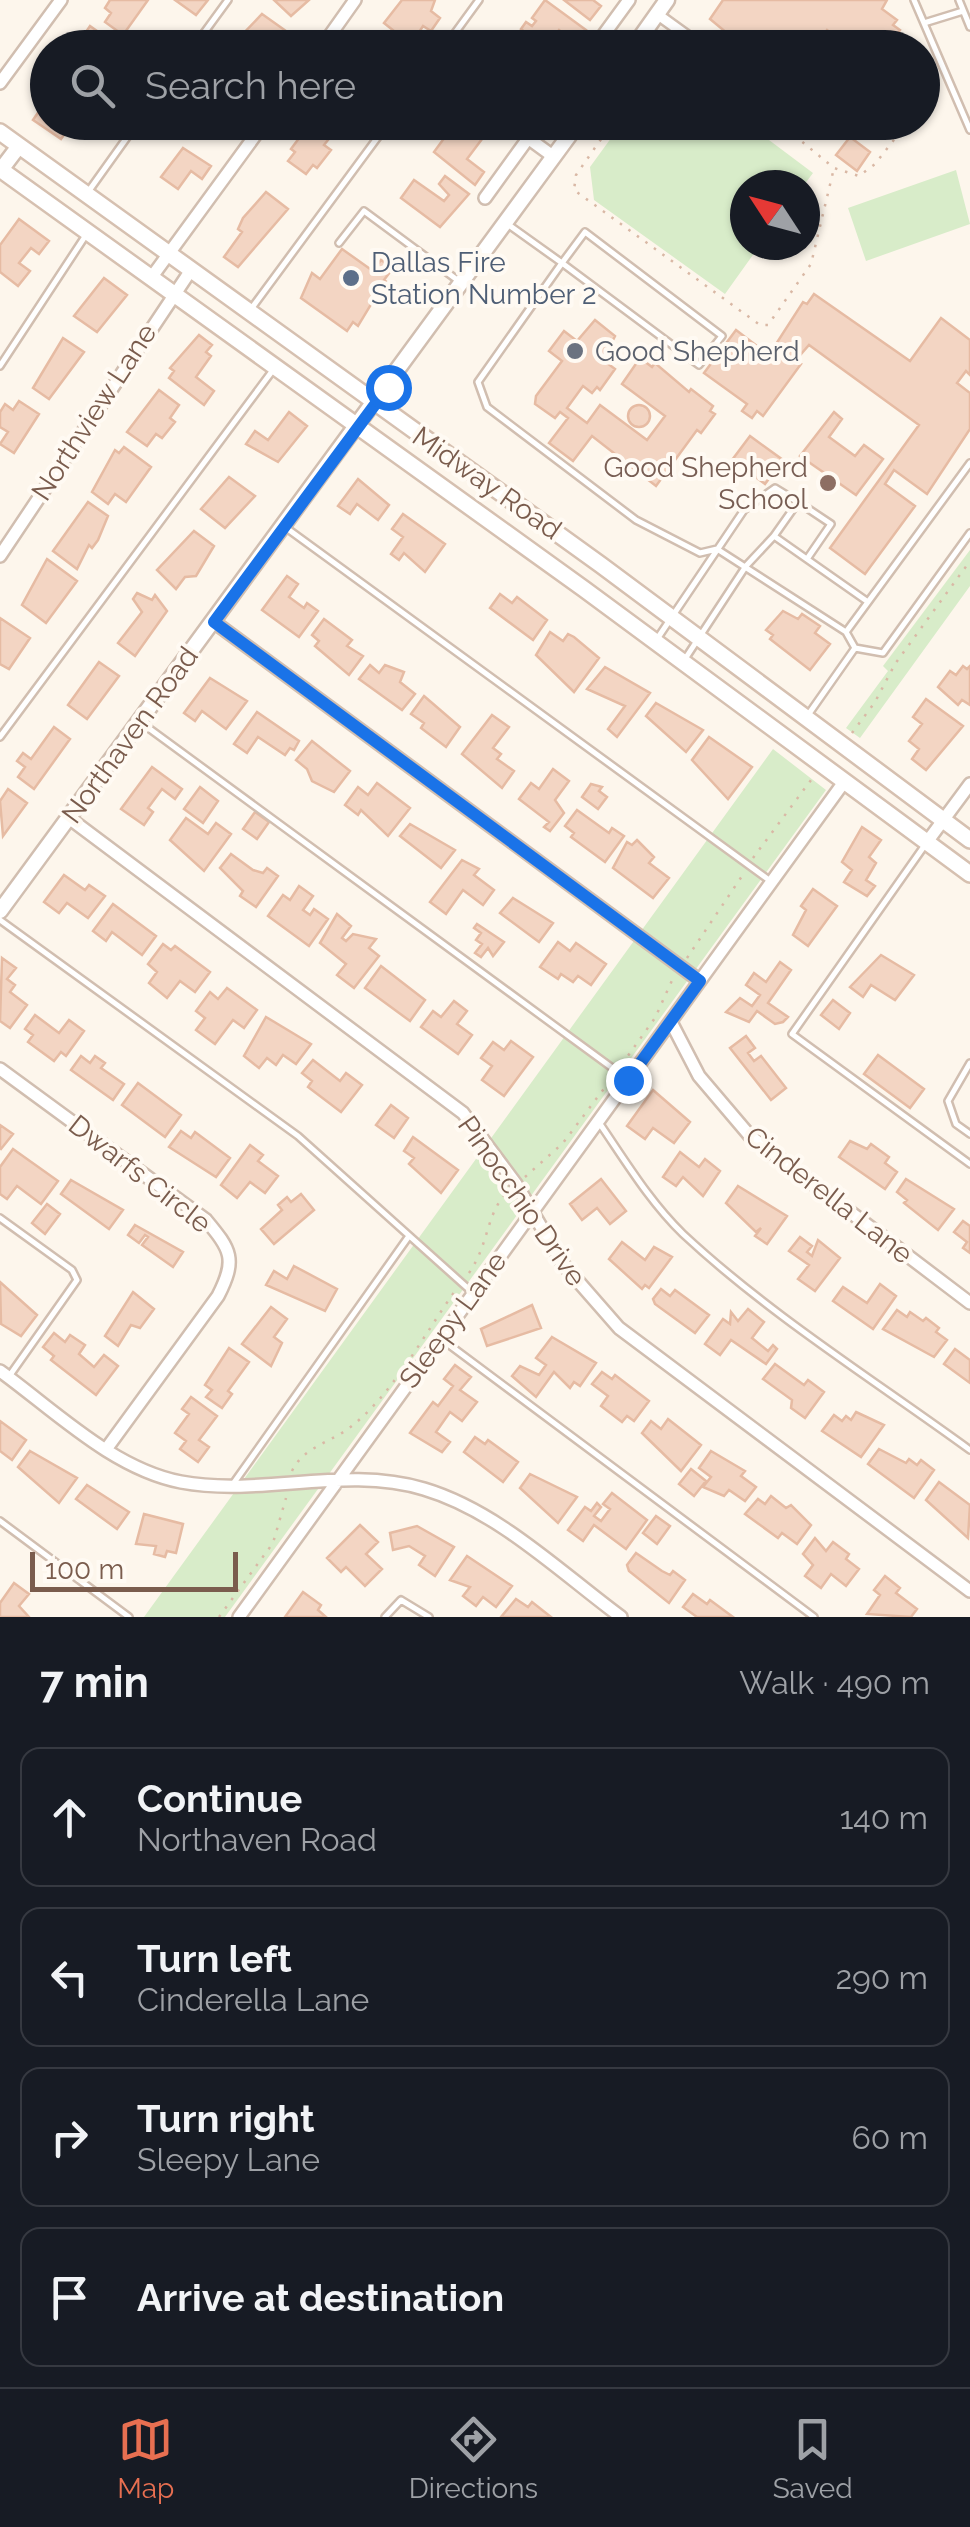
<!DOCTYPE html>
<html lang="en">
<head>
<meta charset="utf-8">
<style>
	:root { --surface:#171b24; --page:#20242c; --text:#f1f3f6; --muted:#9ea1a6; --line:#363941; --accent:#e76f51 }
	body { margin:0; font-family:Raleway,sans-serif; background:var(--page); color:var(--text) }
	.compass { position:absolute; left:730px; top:170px; width:90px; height:90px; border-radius:50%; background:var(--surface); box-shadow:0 2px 8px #0004; rotate:306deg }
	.scale { position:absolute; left:30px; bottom:25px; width:208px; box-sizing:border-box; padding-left:10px; border:5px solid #7a5c4d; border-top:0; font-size:28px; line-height:35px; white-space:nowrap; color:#7a5c4d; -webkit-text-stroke:8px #fffaf3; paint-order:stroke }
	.stop { position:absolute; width:30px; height:30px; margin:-22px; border:8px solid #1a73e8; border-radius:50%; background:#fff }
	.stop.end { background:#1a73e8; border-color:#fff; box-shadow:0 2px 10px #0008 }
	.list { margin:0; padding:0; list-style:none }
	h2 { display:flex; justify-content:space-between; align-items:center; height:130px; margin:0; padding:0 40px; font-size:42px }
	h2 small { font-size:32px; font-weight:400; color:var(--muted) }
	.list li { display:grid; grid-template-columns:65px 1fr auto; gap:30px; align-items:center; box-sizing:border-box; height:140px; margin:0 20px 20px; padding:0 20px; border:2px solid var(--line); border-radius:20px }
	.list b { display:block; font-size:38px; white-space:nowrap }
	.list p { margin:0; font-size:32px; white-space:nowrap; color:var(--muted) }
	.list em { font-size:32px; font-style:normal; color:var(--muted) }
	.icon { flex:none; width:55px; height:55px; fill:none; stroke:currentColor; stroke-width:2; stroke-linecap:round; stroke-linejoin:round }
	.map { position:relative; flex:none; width:970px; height:1617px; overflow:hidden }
	.search { position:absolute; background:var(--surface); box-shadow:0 2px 8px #0004; left:30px; right:30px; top:30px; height:110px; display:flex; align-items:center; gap:25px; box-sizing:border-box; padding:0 35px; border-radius:55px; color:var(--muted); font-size:38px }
	.sheet { height:770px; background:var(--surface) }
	nav { display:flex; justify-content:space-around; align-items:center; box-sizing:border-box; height:140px; border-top:2px solid var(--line); background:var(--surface); font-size:28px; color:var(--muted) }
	nav a { display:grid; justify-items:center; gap:5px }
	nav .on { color:var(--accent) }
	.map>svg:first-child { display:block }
	.green { fill:#d8ecc9 }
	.building { fill:#f3d5c3; stroke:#e6bba3; stroke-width:2.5 }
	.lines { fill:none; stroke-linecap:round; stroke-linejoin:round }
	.service-casing { stroke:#d1beb0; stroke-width:10 }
	.pedestrian-casing { stroke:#d1beb0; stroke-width:14 }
	.minor-casing { stroke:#d1beb0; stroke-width:16 }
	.tertiary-casing { stroke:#d1beb0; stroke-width:19 }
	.secondary-casing { stroke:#d6c0b0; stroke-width:20 }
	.path { stroke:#d9b8a5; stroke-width:2.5; stroke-dasharray:2.5 8; stroke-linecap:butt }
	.service { stroke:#fff; stroke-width:5 }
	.pedestrian { stroke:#fff; stroke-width:9 }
	.minor { stroke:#fff; stroke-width:11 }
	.tertiary { stroke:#fff; stroke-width:14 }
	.secondary { stroke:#fff; stroke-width:15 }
	.route { stroke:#1a73e8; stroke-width:12 }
	.service-dot { fill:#5c6f8a; stroke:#fffaf3; stroke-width:4 }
	.worship-dot { fill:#6b7280; stroke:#fffaf3; stroke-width:4 }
	.education-dot { fill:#8d6e63; stroke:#fffaf3; stroke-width:4 }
	.labels { text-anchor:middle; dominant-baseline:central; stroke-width:8; stroke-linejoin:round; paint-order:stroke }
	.service-label { font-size:28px; fill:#4e5e75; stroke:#fffaf3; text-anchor:start }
	.worship-label { font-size:28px; fill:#5b616d; stroke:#fffaf3; text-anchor:start }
	.street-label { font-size:28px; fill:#7a5c4d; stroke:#fffaf3 }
	.education-label { font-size:28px; fill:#785e54; stroke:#fffaf3; text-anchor:end }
</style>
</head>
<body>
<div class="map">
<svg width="970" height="1617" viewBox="0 0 970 1617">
	<rect width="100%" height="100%" fill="#fdf6ec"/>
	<path class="green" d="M745 122 813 173 804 185H745V245H760L725 294 594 200 590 167 622 123Z
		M956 170 970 224 866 261 848 208Z
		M970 550V586L860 738 846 728 888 671 883 666Z
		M773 749 826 790 225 1617H144Z"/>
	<path class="building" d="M110 0H148L123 35 105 22 111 13 105 8Z
		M175 0H208L196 15Z
		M274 0H309L291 16Z
		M402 0H435L431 11 440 18 431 31 423 26 409 48 390 36 394 31 384 23Z
		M545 0 586 30 576 43 559 30 545 48 521 29 526 22 532 26 536 21 532 18Z
		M564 0H593L601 6 590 20Z
		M723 0H887L882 9 897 20 893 25 900 30 891 43 893 48H851L827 30 814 48H745L710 19Z
		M262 14 286 31 274 48H243L241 36Z
		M90 26 107 38 101 48H75Z
		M506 39H512L523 48H499Z
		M48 98V122H61L69 128 61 139 33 120Z
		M311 122H326L336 130 324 145 331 150 317 168 313 165 306 174 288 161 295 152 291 149Z
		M456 122 482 139 467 159 484 172 475 185 434 152Z
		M479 122H505L510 127 500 138Z
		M850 137 870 152 857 171 836 155Z
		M183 148 211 166 202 179 191 171 178 189 161 177Z
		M445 176 469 194 440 227 401 198 414 180 444 201 449 195 439 184Z
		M266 192 288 209 238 267 224 257 242 232 238 229 243 218Z
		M19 219 49 241 39 254 31 248 19 263 30 271 18 286 0 272V245Z
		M342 249 373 271 381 260 393 268 384 280 392 286 381 300 376 296 358 326 353 322 347 331 301 298 312 273 320 279Z
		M104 278 127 295 97 332 74 316Z
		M814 294 910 361 941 318 970 340V375L966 371 957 383 970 393V429L927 494 894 470 885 484 915 506 865 574 830 548 919 425 809 345 795 361 801 364 763 416 757 411 752 418 742 411 747 404 704 373 736 330 769 355 803 302 807 304Z
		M595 320 615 336 603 360 615 369 600 390 597 387 592 393 583 386 567 408 587 423 600 405 647 440 665 416 622 384 640 358 652 367 655 363 689 392 691 389 713 406 710 411 715 414 701 433 697 430 656 486 592 436 573 461 549 443 568 418 560 412 555 418 535 404 536 396 562 361 549 351 564 331 577 341Z
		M199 335 212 345 206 352 211 356 196 377 214 391 204 405 169 378 174 371 170 368Z
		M63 338 84 352 49 399 33 388Z
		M159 390 179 405 170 418 175 422 162 438 156 434 147 446 127 432Z
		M19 401 39 414 14 453 0 444 8 432 0 427V412L5 404 13 410Z
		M628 416a11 11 0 1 1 22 0a11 11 0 1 1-22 0Z
		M289 412 307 426 278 462 246 444 255 431 268 440Z
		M834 412 842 419 829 437 855 456 864 445 883 459 856 495 800 456Z
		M750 436 783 460 774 478 771 476 765 484 732 460Z
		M124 447 151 467 126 502 115 494 108 504 92 492 115 450 119 453Z
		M229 477 255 496 225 528 201 509Z
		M358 479 389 505 378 520 357 504 350 514 338 506Z
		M88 502 108 516 98 540 92 548 89 545 77 569 53 551Z
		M403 514 445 544 425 572 404 553 399 560 391 554 403 537 392 529Z
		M194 531 214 546 196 576 185 577 176 589 157 570Z
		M47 559 77 581 46 623 22 605Z
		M287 576 298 584 289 597 304 608 307 603 318 611 299 637 262 610Z
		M137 593 152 600 155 595 167 611 135 656 118 643 142 612 133 599Z
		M500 594 512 603 517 597 547 620 533 640 490 608Z
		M783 611 798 619 802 614 820 626 815 633 830 644 810 670 770 639 773 635 766 630Z
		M0 618 30 638 9 669 0 664Z
		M324 619 352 640 347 646 363 656 349 675 315 646 319 641 312 635Z
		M550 632 563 641 568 634 574 637 599 658 574 692 536 655Z
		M99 662 119 676 87 719 68 705Z
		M370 665 379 673 385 665 404 672 400 682 415 694 402 710 359 679Z
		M963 666 967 669 970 666V705L962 700 958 705 938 687 950 671 956 675Z
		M605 667 650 693 617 737 608 729 625 706 587 689Z
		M210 678 247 701 226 729 202 711 195 721 184 713Z
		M424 696 460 727 446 747 421 728 424 723 411 714Z
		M926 699 963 726 926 770 912 759 919 749 909 741 922 724 913 717Z
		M656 703 703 730 686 752 646 716Z
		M257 712 299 741 294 750 290 748 285 755 258 737 247 753 234 744Z
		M492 715 509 727 493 748 501 754 497 759 514 771 502 788 462 754Z
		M54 727 70 739 34 789 18 777 25 767 17 761 23 753 31 759Z
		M709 737 752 767 728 799 692 760Z
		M312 741 350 771 334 792 312 781 307 769 296 760Z
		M152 767 182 789 175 799 162 789 148 808 153 812 144 825 121 809Z
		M553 769 569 781 555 800 564 813 550 831 544 827 549 822 519 799 531 783 539 789Z
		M377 783 410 808 388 836 361 810 358 815 345 805 358 787 368 795Z
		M591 784 602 787 599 791 607 797 598 809 582 797Z
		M200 787 218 801 203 823 184 809Z
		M8 789 27 803 3 836 0 801Z
		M577 810 609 833 612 828 624 836 605 862 571 837 574 833 565 826Z
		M255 812 269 822 257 839 243 829Z
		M186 818 208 834 216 823 231 834 204 871 170 840Z
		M410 824 455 850 441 868 400 836Z
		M862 827 881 840 869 857 876 863 866 880 875 886 867 896 844 882 852 870 842 862Z
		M637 840 654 857 649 863 669 878 653 898 613 868 627 842 632 845Z
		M231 854 253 870 263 873 267 868 278 876 256 907 240 896 243 891 220 868Z
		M462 860 479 869 474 875 494 890 483 905 463 890 446 914 430 902Z
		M64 875 85 890 89 885 105 896 88 918 67 903 59 913 44 902Z
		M299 886 313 896 303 910 310 915 314 909 328 919 309 946 268 916 283 895 290 900Z
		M813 889 837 906 808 946 793 935 806 910 801 906Z
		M513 898 553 923 539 942 500 913Z
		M113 904 156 936 142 955 112 932 106 941 93 931Z
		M337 914 351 926 342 938 346 941 353 934 376 939 369 948 379 956 354 988 337 975 346 964 320 943Z
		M477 924 504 942 493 956 488 948 481 957 475 953 482 944 476 940 481 933 474 928Z
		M558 942 570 951 576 943 606 964 591 985 578 976 573 982 561 974 558 979 540 967Z
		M163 944 171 950 175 946 210 972 195 992 180 981 167 998 149 983 157 972 148 964Z
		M881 955 914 975 895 1000 871 985 863 997 850 987Z
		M2 958 16 968 7 979 15 985 10 992 27 1005 10 1028 0 1021Z
		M780 962 791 970 768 1003 788 1017 783 1022 775 1024 757 1011 749 1022 726 1012 740 998 752 1006 760 995 746 985 754 973 766 982Z
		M381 966 425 1000 410 1021 365 988Z
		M227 988 257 1010 244 1028 233 1020 215 1044 196 1030 205 1018 196 1011 210 992 218 999Z
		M833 1000 850 1013 839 1029 821 1015Z
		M454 1001 467 1011 457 1024 472 1035 458 1054 421 1027 433 1011 441 1017Z
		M35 1015 59 1033 69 1020 84 1031 66 1056 61 1052 54 1061 28 1042 33 1035 25 1029Z
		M266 1017 311 1044 296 1064 283 1055 276 1065 267 1058 259 1068 244 1056Z
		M746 1036 755 1048 748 1053 754 1061 761 1056 786 1088 771 1100 730 1048Z
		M511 1041 533 1057 504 1096 482 1080 492 1066 481 1058 493 1042 504 1050Z
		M878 1055 924 1089 910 1108 864 1074Z
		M81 1056 90 1063 95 1056 105 1063 101 1068 124 1084 113 1100 71 1070Z
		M313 1060 340 1081 346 1073 362 1085 341 1112 308 1087 312 1081 302 1073Z
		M138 1083 181 1115 165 1137 122 1105Z
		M653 1090 690 1122 674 1143 653 1128 645 1139 627 1126Z
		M391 1105 408 1118 394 1138 376 1125Z
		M0 1125 13 1134 1 1149 0 1148Z
		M181 1131 191 1138 195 1132 230 1158 216 1177 169 1147Z
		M413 1137 458 1170 441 1193 409 1164 414 1158 404 1151Z
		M850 1141 867 1149 871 1144 889 1157 885 1163 897 1172 885 1189 839 1157Z
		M250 1145 263 1155 258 1161 278 1176 265 1193 250 1182 237 1198 221 1185Z
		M13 1149 58 1181 41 1204 17 1186 7 1199 0 1194V1167Z
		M680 1152 699 1167 705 1159 720 1171 703 1196 683 1177 676 1186 663 1177Z
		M601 1179 626 1211 610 1224 597 1208 582 1220 570 1204Z
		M906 1179 954 1209 938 1230 904 1203 907 1200 897 1192Z
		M71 1180 123 1210 109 1229 61 1194Z
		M738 1186 787 1216 767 1244 755 1236 761 1228 756 1232 726 1203Z
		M301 1194 314 1210 274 1244 261 1229 282 1210 278 1205 287 1197 291 1202Z
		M47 1204 60 1214 45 1234 32 1223Z
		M963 1221 970 1226V1253L963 1248 967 1242 954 1232Z
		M135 1225 183 1252 173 1267 142 1245 148 1237 145 1235 139 1243 128 1235Z
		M800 1237 812 1246 807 1252 812 1256 818 1240 840 1258 815 1291 798 1279 809 1265 789 1251Z
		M622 1242 645 1260 654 1247 672 1257 649 1288 645 1285 642 1289 609 1259Z
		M294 1266 337 1289 325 1311 266 1285 274 1271 287 1279Z
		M0 1282 37 1315 21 1336 1 1324Z
		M880 1284 896 1296 873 1329 833 1301 843 1287 867 1303Z
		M661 1289 670 1296 675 1290 709 1315 695 1333 655 1304 653 1299Z
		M133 1292 154 1309 140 1328 131 1325 118 1346 105 1336Z
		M532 1305 541 1328 487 1346 481 1329Z
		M271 1307 287 1319 274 1337 282 1343 271 1366 242 1344Z
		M748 1309 764 1322 752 1338 768 1351 773 1345 777 1349 766 1364 731 1340 720 1355 705 1344 723 1319 730 1324 731 1312 738 1321Z
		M897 1310 907 1317 910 1312 923 1321 926 1318 939 1328 936 1332 947 1340 934 1357 883 1329Z
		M54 1333 65 1342 70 1335 85 1345 79 1354 94 1367 104 1355 118 1366 96 1395 51 1360 54 1356 43 1347Z
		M552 1337 596 1363 580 1386 574 1382 570 1388 554 1372 536 1397 512 1376 520 1366 539 1375 546 1365 536 1358Z
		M229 1348 249 1362 228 1391 232 1394 222 1408 206 1397 212 1390 205 1385Z
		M955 1349 970 1360V1383L944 1364Z
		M775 1364 804 1385 808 1380 824 1392 805 1418 791 1408 792 1400 763 1379Z
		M455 1365 471 1377 460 1390 477 1402 462 1421 450 1412 436 1432 450 1442 442 1452 410 1433 433 1402 438 1406 453 1386 444 1379Z
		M602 1372 612 1379 615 1375 649 1401 634 1421 627 1416 622 1422 601 1406 608 1396 592 1384Z
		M191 1397 217 1416 199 1440 209 1447 198 1462 180 1449 186 1441 175 1433 189 1414 182 1409Z
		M856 1412 884 1425 861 1457 822 1431 834 1415 842 1421 846 1416 851 1420Z
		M668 1419 701 1445 681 1471 642 1433 651 1421 661 1429Z
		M0 1421 26 1440 12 1460 0 1451Z
		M475 1437 485 1444 488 1440 518 1462 503 1482 464 1452Z
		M879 1449 906 1463 909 1459 917 1465 921 1460 934 1470 914 1498 868 1464Z
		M30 1451 77 1478 59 1503 18 1467Z
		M711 1451 745 1471 741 1476 756 1487 745 1501 729 1490 724 1496 703 1487 711 1477 699 1468Z
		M691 1469 706 1481 694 1496 679 1484Z
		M530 1474 577 1497 558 1523 520 1488Z
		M939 1482 970 1505 968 1538 926 1500Z
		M87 1485 129 1512 117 1529 76 1499Z
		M612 1493 647 1520 626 1549 594 1525 583 1541 568 1530 585 1507 591 1511 597 1503 601 1507 594 1516 601 1521 610 1509 603 1504Z
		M771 1496 786 1508 791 1505 811 1525 797 1544 782 1533 778 1538 745 1514 758 1499 765 1504Z
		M144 1514 183 1524 176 1553 167 1551 165 1557 154 1554 156 1546 136 1544Z
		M656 1516 670 1526 657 1544 643 1533Z
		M360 1525 378 1542 366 1554 382 1569 365 1586 346 1567 341 1572 327 1558Z
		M417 1526 454 1547 435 1576 419 1565 425 1556 409 1546 393 1550 390 1533Z
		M815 1538 826 1551 833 1542 849 1554 846 1559 859 1569 846 1586 831 1574 821 1588 805 1576 813 1565 803 1554Z
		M636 1553 662 1571 670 1575 673 1571 685 1580 669 1603 629 1571 627 1565Z
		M467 1556 512 1586 496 1607 483 1597 476 1606 463 1596 470 1587 450 1580Z
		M885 1576 900 1588 896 1593 917 1609 911 1617 867 1614 880 1595 874 1590Z
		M14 1583 29 1594 19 1606 29 1617H0V1603Z
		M303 1592 321 1605 318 1610 326 1617H285Z
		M693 1594 707 1604 710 1600 733 1617H697L683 1607Z
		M516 1599 528 1607 532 1602 551 1617H501Z"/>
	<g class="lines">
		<defs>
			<path id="service" d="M914 0 970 130
				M959 0 970 27
				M924 23 963 11
				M193 48 228 0
				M444 48 479 0
				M88 192 138 122
				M506 223 562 263 478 382 487 407 636 520 700 553 717 549 846 632
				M585 232 722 336 699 365 562 263Z
				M339 243 364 211 460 282
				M251 309 389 122
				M0 366 86 235
				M970 463 846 632 855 648 883 653 970 533
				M798 502 831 524 807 559
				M285 527 769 880
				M657 639 744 510 775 488 798 502 774 536 868 602
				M685 659 746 566 774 536
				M808 715 855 648
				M143 724 626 1078
				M0 737 273 370
				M925 845 792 1034 970 1164
				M0 920 298 1136 472 1292
				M970 1063 948 1101 956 1124 970 1134
				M600 1124C626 1162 650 1202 683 1234 770 1315 874 1380 970 1450
				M0 1218 72 1270 77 1280 10 1375
				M440 1338 814 1617
				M233 1484 409 1236
				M0 1521 129 1617
				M385 1617 401 1600 429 1617"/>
			<path id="pedestrian" d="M657 14 704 48"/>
			<path id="minor" d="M321 48 355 0
				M594 48 629 0
				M0 83 61 0
				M528 138 554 157
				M485 198 540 122
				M151 278 265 122
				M0 556 191 270
				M214 622 700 981
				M69 818 463 1113 516 1184 563 1264 619 1328 970 1591
				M927 842 970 784
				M671 1022 699 1076 750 1136 970 1303
				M0 1069 206 1220C231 1250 237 1259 218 1296L107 1448
				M0 1371C54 1410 113 1469 181 1482 261 1497 345 1465 424 1489 498 1511 560 1572 621 1617
				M239 1617 844 782"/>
			<path id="tertiary" d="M633 48 667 0
				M0 171 19 146
				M0 911 579 122"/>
			<path id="secondary" d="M0 132 601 565 970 840
				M0 169 584 589 970 874"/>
		</defs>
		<use href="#service" class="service-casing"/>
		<use href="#pedestrian" class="pedestrian-casing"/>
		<use href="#minor" class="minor-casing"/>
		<use href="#tertiary" class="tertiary-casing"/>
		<use href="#secondary" class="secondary-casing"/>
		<path class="path" d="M922 109 935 97
			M613 122 576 175 574 190 760 325H768L811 264 834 168
			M778 122 834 168 859 176 875 164 908 122
			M852 733 875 702 895 664 970 561
			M753 858 814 776
			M687 958 744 873
			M622 1064 655 1018 674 976
			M525 1177 563 1143 612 1078
			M469 1273C490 1242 485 1216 507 1192
			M292 1471C303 1448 328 1443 348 1429 392 1396 423 1336 455 1291
			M219 1617 273 1543 286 1498"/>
		<use href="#service" class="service"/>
		<use href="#pedestrian" class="pedestrian"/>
		<use href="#minor" class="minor"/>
		<use href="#tertiary" class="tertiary"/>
		<use href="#secondary" class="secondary"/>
	</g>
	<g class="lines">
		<path class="route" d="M388 387 214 622 700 981 628 1080"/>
	</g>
	<circle class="service-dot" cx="351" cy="278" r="10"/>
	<circle class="worship-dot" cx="575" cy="351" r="10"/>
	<circle class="education-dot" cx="828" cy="483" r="10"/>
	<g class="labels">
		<g class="service-label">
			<text x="371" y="262">Dallas Fire<tspan x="371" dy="32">Station Number 2</tspan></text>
		</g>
		<g class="worship-label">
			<text x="595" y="351">Good Shepherd</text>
		</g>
		<g class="street-label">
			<text transform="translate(94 412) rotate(-57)">Northview Lane</text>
			<text transform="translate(487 483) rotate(35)">Midway Road</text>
			<text transform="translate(130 735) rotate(-54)">Northaven Road</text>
			<text transform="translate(140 1174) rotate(38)">Dwarfs Circle</text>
			<text transform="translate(829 1195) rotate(38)">Cinderella Lane</text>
			<text transform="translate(522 1201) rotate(55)">Pinocchio Drive</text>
			<text transform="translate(453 1320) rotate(-54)">Sleepy Lane</text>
		</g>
		<g class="education-label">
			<text x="808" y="467">Good Shepherd<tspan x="808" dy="32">School</tspan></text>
		</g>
	</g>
</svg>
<svg class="compass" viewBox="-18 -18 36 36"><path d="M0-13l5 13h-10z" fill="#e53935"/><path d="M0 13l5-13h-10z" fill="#9ea1a6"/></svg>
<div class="scale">100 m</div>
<div class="stop" style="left:388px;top:387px"></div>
<div class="stop end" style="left:628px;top:1080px"></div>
<div class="search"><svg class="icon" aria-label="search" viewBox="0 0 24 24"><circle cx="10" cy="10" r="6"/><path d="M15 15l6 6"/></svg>Search here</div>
</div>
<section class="sheet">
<h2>7 min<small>Walk · 490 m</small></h2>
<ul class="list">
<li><svg class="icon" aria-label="ahead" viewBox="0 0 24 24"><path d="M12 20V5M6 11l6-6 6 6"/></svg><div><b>Continue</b><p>Northaven Road</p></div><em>140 m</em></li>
<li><svg class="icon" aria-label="left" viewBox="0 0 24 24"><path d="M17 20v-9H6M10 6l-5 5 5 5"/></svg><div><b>Turn left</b><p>Cinderella Lane</p></div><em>290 m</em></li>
<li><svg class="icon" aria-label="right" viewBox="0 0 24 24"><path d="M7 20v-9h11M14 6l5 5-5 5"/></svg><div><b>Turn right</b><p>Sleepy Lane</p></div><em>60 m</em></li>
<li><svg class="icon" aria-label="arrive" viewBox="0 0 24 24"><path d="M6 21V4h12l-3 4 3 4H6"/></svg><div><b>Arrive at destination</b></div></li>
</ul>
</section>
<nav>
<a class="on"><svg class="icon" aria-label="map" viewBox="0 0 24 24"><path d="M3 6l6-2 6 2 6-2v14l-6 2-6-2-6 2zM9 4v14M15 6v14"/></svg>Map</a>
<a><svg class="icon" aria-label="directions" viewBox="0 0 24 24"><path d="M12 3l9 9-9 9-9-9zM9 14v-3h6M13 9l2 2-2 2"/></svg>Directions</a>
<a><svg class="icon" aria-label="saved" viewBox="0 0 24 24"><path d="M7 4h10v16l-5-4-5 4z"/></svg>Saved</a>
</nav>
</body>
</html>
